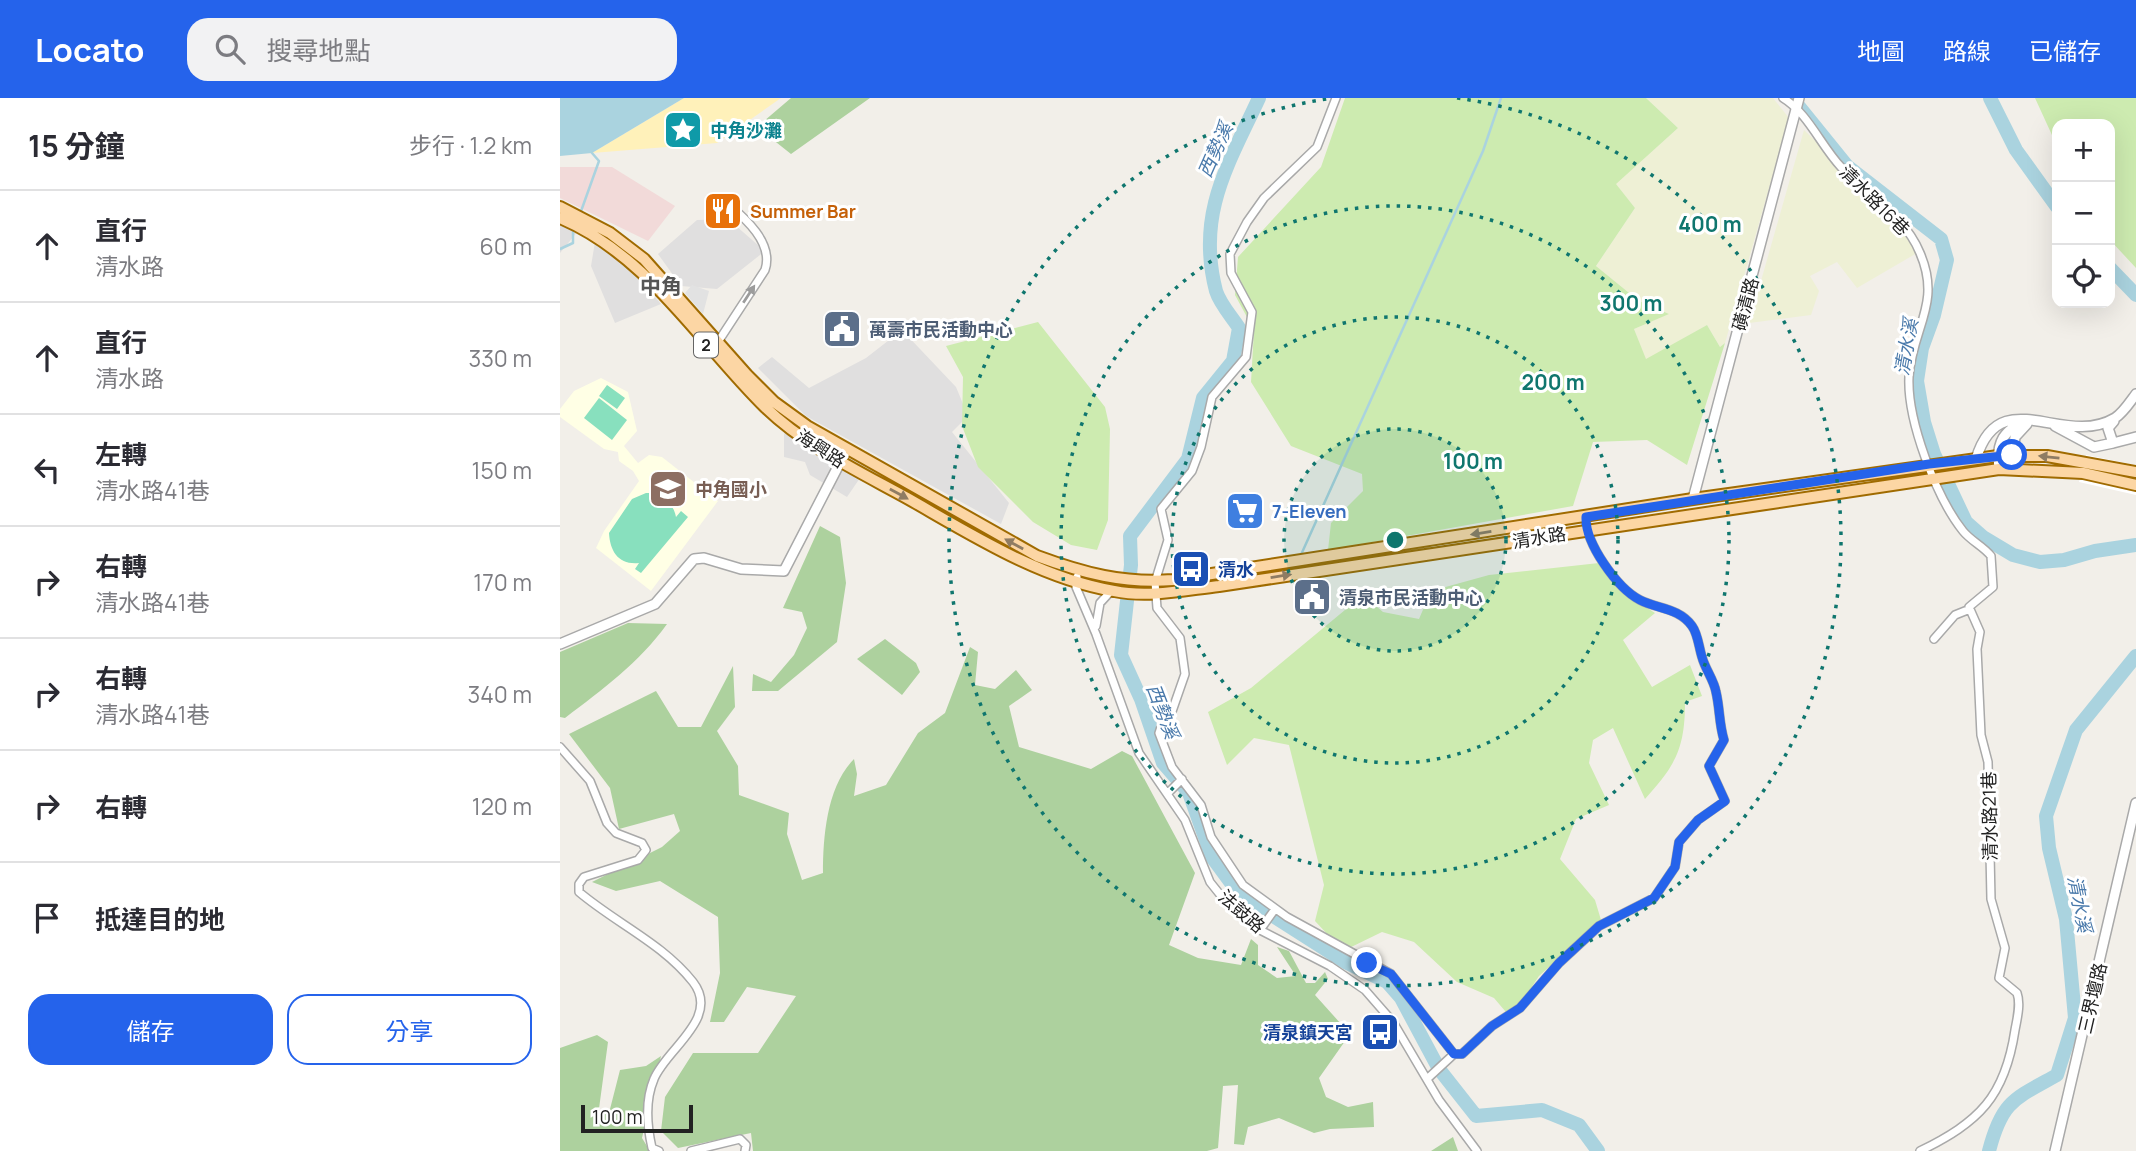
<!DOCTYPE html>
<html lang="zh-TW">
<head>
<meta charset="utf-8">
<style>
	:root { --surface:#fff; --page:#f2f2f3; --text:#2b2b33; --muted:#7c7c81; --line:#e1e1e2; --accent:#2563eb }
	body { margin:0; font-family:Manrope,"Noto Sans TC",sans-serif; background:var(--page); color:var(--text) }
	.controls { position:absolute; right:21px; top:21px; display:grid; overflow:hidden; border-radius:14px; box-shadow:0 7px 28px #0002 }
	.controls button { width:63px; height:63px; display:grid; place-items:center; padding:0; border:0; border-bottom:2px solid var(--line); background:var(--surface); color:var(--text); font:35px sans-serif }
	.scale { position:absolute; left:21px; bottom:18px; width:112px; box-sizing:border-box; padding-left:7px; border:4px solid #222; border-top:0; font-size:19px; line-height:24px; white-space:nowrap; color:#222; -webkit-text-stroke:5px #fff; paint-order:stroke }
	.stop { position:absolute; width:21px; height:21px; margin:-16px; border:5px solid #2563eb; border-radius:50%; background:#fff }
	.stop.end { background:#2563eb; border-color:#fff; box-shadow:0 2px 7px #0008 }
	.list { margin:0; padding:0; list-style:none }
	h2 { display:flex; justify-content:space-between; align-items:center; height:91px; margin:0; padding:0 28px; font-size:30px }
	h2 small { font-size:23px; font-weight:400; color:var(--muted) }
	.list li { display:grid; grid-template-columns:46px 1fr auto; gap:21px; align-items:center; box-sizing:border-box; height:112px; padding:0 28px; border-top:2px solid var(--line) }
	.list b { display:block; font-size:26px; white-space:nowrap }
	.list p { margin:0; font-size:23px; white-space:nowrap; color:var(--muted) }
	.list em { font-size:23px; font-style:normal; color:var(--muted) }
	.actions { display:flex; gap:14px; padding:21px 28px }
	.actions a { flex:1; padding:16px 0; border:2px solid var(--accent); border-radius:21px; text-align:center; font-size:24px; color:var(--accent) }
	.actions .main { background:var(--accent); color:#fff }
	.icon { flex:none; width:38px; height:38px; fill:none; stroke:currentColor; stroke-width:2; stroke-linecap:round; stroke-linejoin:round }
	.map { position:relative; flex:none; width:1576px; height:1053px; overflow:hidden }
	header { display:flex; align-items:center; gap:42px; box-sizing:border-box; height:98px; padding:0 35px; background:var(--accent); color:#fff }
	header strong { font-size:33px }
	nav { display:flex; gap:38px; margin-inline-start:auto; font-size:24px }
	.search { width:490px; height:63px; background:var(--page); display:flex; align-items:center; gap:18px; box-sizing:border-box; padding:0 24px; border-radius:21px; color:var(--muted); font-size:26px }
	main { display:flex }
	aside { flex:1; background:var(--surface) }
	.map>svg:first-child { display:block }
	.residential { fill:#e0dfdf }
	.commercial { fill:#f2dad9 }
	.education { fill:#ffffe5 }
	.farmland { fill:#eef0d5 }
	.grass { fill:#cdebb0 }
	.forest { fill:#add19e }
	.sand { fill:#fff1ba }
	.pitch { fill:#88e0be }
	.parking { fill:#e2e2e2 }
	.water { fill:#aad3df }
	.pier { fill:#fff }
	.lines { fill:none; stroke-linecap:round; stroke-linejoin:round }
	.stream { stroke:#aad3df; stroke-width:2.5 }
	.river { stroke:#aad3df; stroke-width:14 }
	.minor-casing { stroke:#a9a9a9; stroke-width:10 }
	.tertiary-casing { stroke:#a9a9a9; stroke-width:12 }
	.primary-casing { stroke:#a06b00; stroke-width:14 }
	.minor { stroke:#fff; stroke-width:7 }
	.tertiary { stroke:#fff; stroke-width:9 }
	.primary { stroke:#fcd6a4; stroke-width:10 }
	.oneway { fill:#9c9c9c }
	.oneway2 { fill:#8f7c63 }
	.route { stroke:#2563eb; stroke-width:9 }
	.ring { fill:none; stroke:#0f766e; stroke-width:3.5; stroke-dasharray:3.5 7 }
	.labels { text-anchor:middle; dominant-baseline:central; stroke-width:6; stroke-linejoin:round; paint-order:stroke }
	.shield { fill:#fff; stroke:#646464; stroke-width:2 }
	.shield-label { font-size:16px; font-weight:bold; fill:#222 }
	.culture-label { font-size:18px; font-weight:bold; fill:#0d838f; stroke:#fff; text-anchor:start }
	.street-label { font-size:18px; fill:#222; stroke:#fff }
	.food-label { font-size:18px; font-weight:bold; fill:#c56008; stroke:#fff; text-anchor:start }
	.service-label { font-size:18px; font-weight:bold; fill:#4e5e75; stroke:#fff; text-anchor:start }
	.education-label { font-size:18px; font-weight:bold; fill:#785e54; stroke:#fff; text-anchor:start }
	.shop-label { font-size:18px; font-weight:bold; fill:#366cbe; stroke:#fff; text-anchor:start }
	.transit-label { font-size:18px; font-weight:bold; fill:#164399; stroke:#fff; text-anchor:start }
	.water-label { font-size:19px; font-style:italic; fill:#4a7aab; stroke:#fff }
	.quarter-label { font-size:21px; font-weight:bold; fill:#555; stroke:#fff }
	.centre { fill:#0f766e; stroke:#fff; stroke-width:3.5 }
	.ring-label { font-size:21px; text-anchor:middle; font-weight:bold; fill:#0f766e; stroke:#fff; stroke-width:6; stroke-linejoin:round; paint-order:stroke }
</style>
</head>
<body>
<header>
<strong>Locato</strong>
<div class="search"><svg class="icon" aria-label="search" viewBox="0 0 24 24"><circle cx="10" cy="10" r="6"/><path d="M15 15l6 6"/></svg>搜尋地點</div>
<nav><a>地圖</a><a>路線</a><a>已儲存</a></nav>
</header>
<main>
<aside>
<h2>15 分鐘<small>步行 · 1.2 km</small></h2>
<ul class="list">
<li><svg class="icon" aria-label="ahead" viewBox="0 0 24 24"><path d="M12 20V5M6 11l6-6 6 6"/></svg><div><b>直行</b><p>清水路</p></div><em>60 m</em></li>
<li><svg class="icon" aria-label="ahead" viewBox="0 0 24 24"><path d="M12 20V5M6 11l6-6 6 6"/></svg><div><b>直行</b><p>清水路</p></div><em>330 m</em></li>
<li><svg class="icon" aria-label="left" viewBox="0 0 24 24"><path d="M17 20v-9H6M10 6l-5 5 5 5"/></svg><div><b>左轉</b><p>清水路41巷</p></div><em>150 m</em></li>
<li><svg class="icon" aria-label="right" viewBox="0 0 24 24"><path d="M7 20v-9h11M14 6l5 5-5 5"/></svg><div><b>右轉</b><p>清水路41巷</p></div><em>170 m</em></li>
<li><svg class="icon" aria-label="right" viewBox="0 0 24 24"><path d="M7 20v-9h11M14 6l5 5-5 5"/></svg><div><b>右轉</b><p>清水路41巷</p></div><em>340 m</em></li>
<li><svg class="icon" aria-label="right" viewBox="0 0 24 24"><path d="M7 20v-9h11M14 6l5 5-5 5"/></svg><div><b>右轉</b></div><em>120 m</em></li>
<li><svg class="icon" aria-label="arrive" viewBox="0 0 24 24"><path d="M6 21V4h12l-3 4 3 4H6"/></svg><div><b>抵達目的地</b></div></li>
</ul>
<div class="actions"><a class="main">儲存</a><a>分享</a></div>
</aside>
<div class="map">
<svg width="1576" height="1053" viewBox="0 0 1576 1053">
	<rect width="100%" height="100%" fill="#f2efe9"/>
	<path class="residential" d="M168 121 205 153 157 191 121 188 98 156 137 122Z
		M0 125 18 133 0 155Z
		M35 144 65 164 101 206 55 225 31 168Z
		M342 232 396 289 408 318 392 334 449 405 441 426 246 318 198 270 212 259 249 290 306 260Z
		M224 335 300 380 287 399 250 377 245 364 224 359Z"/>
	<path class="commercial" d="M0 69H52L115 108 88 143 0 100Z"/>
	<path class="education" d="M41 280 68 294 77 333 64 348 78 365 89 357 102 359 158 403 91 493 36 450 44 433 79 383 73 373 59 363 58 354 44 351 0 319V311L14 293Z"/>
	<path class="farmland" d="M1086 0H1213L1229 20 1165 245 1160 249 1147 227 1086 262 1074 231 1108 216 1079 203 1036 168 1075 110 1055 86 1118 30Z
		M1244 32 1339 124 1357 155 1297 190 1277 164 1250 178 1259 193 1251 217 1189 225Z"/>
	<path class="grass" d="M785 0H1086L1118 30 1056 86 1075 110 1036 168 1079 203 1109 216 1074 231 1086 261 1147 227 1160 249 1165 245 1127 367 1087 342 1033 344 1013 408 768 452 771 425 803 393 802 376 731 348 691 284 694 232 675 197 678 159 761 69Z
		M1475 0H1576V170L1550 142V26H1497V48Z
		M478 224 545 309 550 331 548 422 537 452 511 447 473 424 418 369 402 328 403 279 386 248Z
		M1039 465 1067 497 1095 515 1063 542 1092 589 1130 567 1142 598 1125 604C1125 650 1116 667 1085 701L1053 630 1033 642 1029 665 1049 707 1016 721 1000 761 1035 802 1041 822 979 878 951 920 934 900 897 884 854 844 822 834 783 853 755 823 764 787 729 647 694 640 667 667 648 614 691 590 803 497 823 514 859 521 871 493 929 477Z"/>
	<path class="forest" d="M231 0H310L231 56 197 29Z
		M260 428 280 439 286 485 277 544 218 593H192L193 576 211 584 234 557 247 530 242 514 223 510Z
		M68 525 107 526C79 565 43 591 5 620L0 619V554Z
		M325 541 356 565 360 574 342 597 297 561Z
		M410 549 418 554 415 587 435 591 456 572 472 592 449 608 459 649 531 671 562 653 572 658 635 775 609 847 638 860 681 867 691 841 698 847V867L717 880 736 878 717 849 729 853 746 885H755L765 874 768 881 755 897 790 936 759 980 766 999 788 1009 813 1004 814 1029 770 1031 754 1035 719 1020 688 1029 684 1047 674 1046 678 987 663 988 658 1050 647 1053H193L191 1035 118 1050 101 1033 105 999 133 955H198L236 898 187 889 164 924H150L160 875 158 819 100 783 56 793 32 784 102 749 120 733 114 716 59 731 50 690 9 636 96 593 118 629H141L173 568 175 609 157 633 178 668 179 697 229 715 227 736 242 782 263 775C263 738 267 688 294 661L297 676 294 698 326 687 358 635 385 615Z
		M37 937 48 944 38 1018 49 1015 60 972 86 968 101 958 82 1040 90 1053H0V950Z
		M893 1039 898 1053H871Z"/>
	<path class="sand" d="M124 0H221L157 45 32 55Z"/>
	<path class="pitch" d="M47 287 65 300 57 311 39 298Z
		M39 300 67 322 52 342 24 320Z
		M86 395C101 394 113 404 116 419L121 413 128 419 81 475 75 471 79 465C59 467 50 454 49 435L72 401Z"/>
	<path class="parking" d="M132 187 149 193 143 216 125 195Z"/>
	<path class="water" d="M0 0H124L32 55 0 58Z"/>
	<path class="pier" d="M1526 357 1576 367V397L1519 384Z"/>
	<g class="lines">
		<path class="stream" d="M20 116 39 63 32 55
			M0 151 13 145V132
			M740 459 923 53 941 0"/>
		<path class="river" d="M699 0C668 67 636 116 656 193 660 206 672 219 679 230L673 263 643 300 628 361 570 438 571 467 561 557 581 601 603 665 629 695 652 759 680 797 787 865 827 884 841 900 879 971 916 1018 982 1012 1019 1027 1038 1053
			M1232 0 1287 68 1381 141 1387 162 1374 217 1362 250 1357 283 1364 324 1374 356 1406 424 1423 439 1453 457 1480 464 1504 462 1535 453 1576 447
			M1430 0 1456 52 1497 109
			M1550 170 1576 197
			M1429 1053C1442 1003 1454 1001 1497 977L1515 920 1506 821 1489 750 1486 718 1516 632 1576 558"/>
		<defs>
			<path id="minor" d="M776 0 757 49 704 100 687 124 670 156 671 175 692 214 686 259 652 299 641 349 632 373 601 411 608 442 595 484 597 510 620 540 625 576 610 619 601 629 599 635 612 669 641 707 651 739 683 787 727 819 831 876 894 956
				M1223 0C1248 15 1261 48 1281 69 1308 97 1345 118 1360 155 1382 206 1352 230 1349 279 1347 322 1376 399 1403 433 1411 443 1423 448 1431 458L1433 489 1409 509 1420 534 1417 551 1421 637 1428 664 1431 801 1445 850 1439 880 1457 895C1461 906 1457 921 1455 932 1445 999 1419 1024 1360 1053
				M156 247 205 172C214 145 185 120 166 104
				M517 479 516 489 536 536 579 655 625 722 650 784 666 804 700 832 770 868 805 892 833 924 879 1002 917 1053
				M536 528 540 505 551 493
				M1374 541 1395 517 1410 511
				M0 649 30 683 47 725 56 735 82 745 86 752 78 762 24 779 19 786V794C57 826 102 845 133 884 161 920 106 951 94 981 85 1002 87 1028 92 1050L99 1053
				M608 695 622 681
				M700 832 715 811
				M867 981 894 956H902L932 928 960 910 999 865 1039 828 1094 800 1115 769 1119 744 1138 722 1165 703 1149 668 1164 642C1159 626 1160 611 1156 594 1154 582 1145 571 1142 559 1139 550 1138 536 1132 528 1119 510 1098 511 1080 502 1057 490 1025 445 1026 419
				M131 1053 180 1041 186 1047 185 1053"/>
			<path id="tertiary" d="M1554 323 1548 330 1553 345 1576 339
				M1495 328 1534 349 1553 345
				M1416 361C1440 282 1503 351 1555 320 1563 315 1570 304 1576 296
				M1439 371C1436 345 1443 330 1469 323
				M1451 371 1455 339 1467 326
				M1133 401 1239 0
				M0 546 95 506 134 461 144 460 181 471 224 473 286 353
				M1495 1053 1576 705"/>
			<path id="primary" d="M0 109 50 135 84 161 187 277 214 304 247 328 477 458C523 475 564 486 613 482L1133 401 1438 358H1487L1576 374
				M0 120C88 157 139 244 205 309 245 348 298 373 347 400 412 437 479 480 554 493 589 500 624 492 659 488L1439 371 1523 375 1576 387"/>
		</defs>
		<use href="#minor" class="minor-casing"/>
		<use href="#tertiary" class="tertiary-casing"/>
		<use href="#primary" class="primary-casing"/>
		<use href="#minor" class="minor"/>
		<use href="#tertiary" class="tertiary"/>
		<use href="#primary" class="primary"/>
	</g>
	<defs><path id="oneway-solid" d="M-6-.8H1V-3.2L6.5 0L1 3.2V.8H-6Z" transform="scale(1.75)"/></defs>
	<use class="oneway" href="#oneway-solid" transform="translate(189 196) rotate(-57)"/>
	<g class="oneway2">
		<use href="#oneway-solid" transform="translate(1489 359) rotate(-174)"/>
		<use href="#oneway-solid" transform="translate(339 396) rotate(29)"/>
		<use href="#oneway-solid" transform="translate(921 435) rotate(171)"/>
		<use href="#oneway-solid" transform="translate(454 446) rotate(-151)"/>
		<use href="#oneway-solid" transform="translate(721 478) rotate(-9)"/>
	</g>
	<g class="lines">
		<path class="route" d="M807 865 831 876 894 956H902L932 928 960 910 999 865 1039 828 1094 800 1115 769 1119 744 1138 722 1165 703 1149 668 1164 642C1159 626 1160 611 1156 594 1154 582 1145 571 1142 559 1139 550 1138 536 1132 528 1119 510 1098 511 1080 502 1057 490 1025 445 1026 419L1369 366 1452 357"/>
	</g>
	<circle cx="835" cy="442" r="111" fill="#0f766e" fill-opacity=".12"/>
	<g class="ring">
		<circle cx="835" cy="442" r="111"/>
		<circle cx="835" cy="442" r="223"/>
		<circle cx="835" cy="442" r="334"/>
		<path d="M897 0A446 446 0 1 1 773 0"/>
	</g>
	<defs>
		<symbol id="sight-square" viewBox="-11 -11 22 22"><rect x="-9" y="-9" width="18" height="18" rx="4" fill="#0f9aa8" stroke="#fff"/><path d="M0-6L1.8-2.2L6-1.7L2.9 1.2L3.7 5.4L0 3.3L-3.7 5.4L-2.9 1.2L-6-1.7L-1.8-2.2Z" fill="#fff"/></symbol>
		<symbol id="restaurant-square" viewBox="-11 -11 22 22"><rect x="-9" y="-9" width="18" height="18" rx="4" fill="#e8710a" stroke="#fff"/><path d="M-5-6h1v4h1v-4h1v4h1v-4h1v5L-1.5 .5V6h-2V.5L-5-1ZM5-6V6H3V1.5H1.5Q1.5-4 5-6Z" fill="#fff"/></symbol>
		<symbol id="civic-square" viewBox="-11 -11 22 22"><rect x="-9" y="-9" width="18" height="18" rx="4" fill="#5c6f8a" stroke="#fff"/><path d="M-.6-6.5H3V-4.5H.6V-3L4-1V1h2V6H-6V1h2V-1L-.6-3ZM-1.2 2.5V6h2.4V2.5Z" fill="#fff"/></symbol>
		<symbol id="school-square" viewBox="-11 -11 22 22"><rect x="-9" y="-9" width="18" height="18" rx="4" fill="#8d6e63" stroke="#fff"/><path d="M0-5L7-2L0 1L-7-2ZM-4 1L0 2.5L4 1V4Q0 6-4 4Z" fill="#fff"/></symbol>
		<symbol id="supermarket-square" viewBox="-11 -11 22 22"><rect x="-9" y="-9" width="18" height="18" rx="4" fill="#3f7fe0" stroke="#fff"/><path d="M-6-5.5h2.5l.6 2H6L4.5 2H-2.5L-4.4-4H-6ZM-1.5 3.2a1.3 1.3 0 1 0 .1 0ZM3 3.2a1.3 1.3 0 1 0 .1 0Z" fill="#fff"/></symbol>
		<symbol id="bus-square" viewBox="-11 -11 22 22"><rect x="-9" y="-9" width="18" height="18" rx="4" fill="#1a4fb4" stroke="#fff"/><path d="M-5-6H5V4H4V6H2V4H-2V6H-4V4H-5ZM-3.5-4V0h7V-4ZM-3.5 1.2v1.5H-2V1.2ZM2 1.2v1.5H3.5V1.2Z" fill="#fff"/></symbol>
	</defs>
	<g fill-rule="evenodd">
		<use href="#sight-square" x="101" y="10" width="44" height="44"/>
		<use href="#restaurant-square" x="141" y="91" width="44" height="44"/>
		<use href="#civic-square" x="260" y="209" width="44" height="44"/>
		<use href="#school-square" x="86" y="369" width="44" height="44"/>
		<use href="#supermarket-square" x="663" y="391" width="44" height="44"/>
		<use href="#bus-square" x="609" y="449" width="44" height="44"/>
		<use href="#civic-square" x="730" y="477" width="44" height="44"/>
		<use href="#bus-square" x="798" y="912" width="44" height="44"/>
	</g>
	<g class="labels">
		<rect class="shield" x="134" y="234.5" width="24" height="25" rx="5"/>
		<g class="shield-label">
			<text x="146" y="247">2</text>
		</g>
		<g class="culture-label">
			<text x="150" y="32">中角沙灘</text>
		</g>
		<g class="street-label">
			<text transform="translate(1315 102) rotate(45)">清水路16巷</text>
			<text transform="translate(1185 206) rotate(-75)">磺清路</text>
			<text transform="translate(261 350) rotate(33)">海興路</text>
			<text transform="translate(979 439) rotate(-9)">清水路</text>
			<text transform="translate(1429 718) rotate(-91)">清水路21巷</text>
			<text transform="translate(682 813) rotate(41)">法鼓路</text>
			<text transform="translate(1532 900) rotate(-77)">三界壇路</text>
		</g>
		<g class="food-label">
			<text x="190" y="113">Summer Bar</text>
		</g>
		<g class="service-label">
			<text x="309" y="231">萬壽市民活動中心</text>
			<text x="779" y="499">清泉市民活動中心</text>
		</g>
		<g class="education-label">
			<text x="135" y="391">中角國小</text>
		</g>
		<g class="shop-label">
			<text x="712" y="413">7-Eleven</text>
		</g>
		<g class="transit-label">
			<text x="658" y="471">清水</text>
			<text x="793" y="934" text-anchor="end">清泉鎮天宮</text>
		</g>
		<g class="water-label">
			<text transform="translate(655 52) rotate(-66)">西勢溪</text>
			<text transform="translate(1346 249) rotate(-80)">清水溪</text>
			<text transform="translate(603 613) rotate(69)">西勢溪</text>
			<text transform="translate(1520 806) rotate(79)">清水溪</text>
		</g>
		<g class="quarter-label">
			<text x="101" y="188">中角</text>
		</g>
	</g>
	<circle cx="835" cy="442" r="10" class="centre"/>
	<g class="ring-label">
		<text x="1150" y="134">400 m</text>
		<text x="1071" y="213">300 m</text>
		<text x="993" y="292">200 m</text>
		<text x="913" y="371">100 m</text>
	</g>
</svg>
<div class="controls">
<button>+</button>
<button>−</button>
<button><svg class="icon" aria-label="locate" viewBox="0 0 24 24"><circle cx="12" cy="12" r="6"/><path d="M12 2v4M12 18v4M2 12h4M18 12h4"/></svg></button>
</div>
<div class="scale">100 m</div>
<div class="stop" style="left:1452px;top:357px"></div>
<div class="stop end" style="left:807px;top:865px"></div>
</div>
</main>
</body>
</html>
